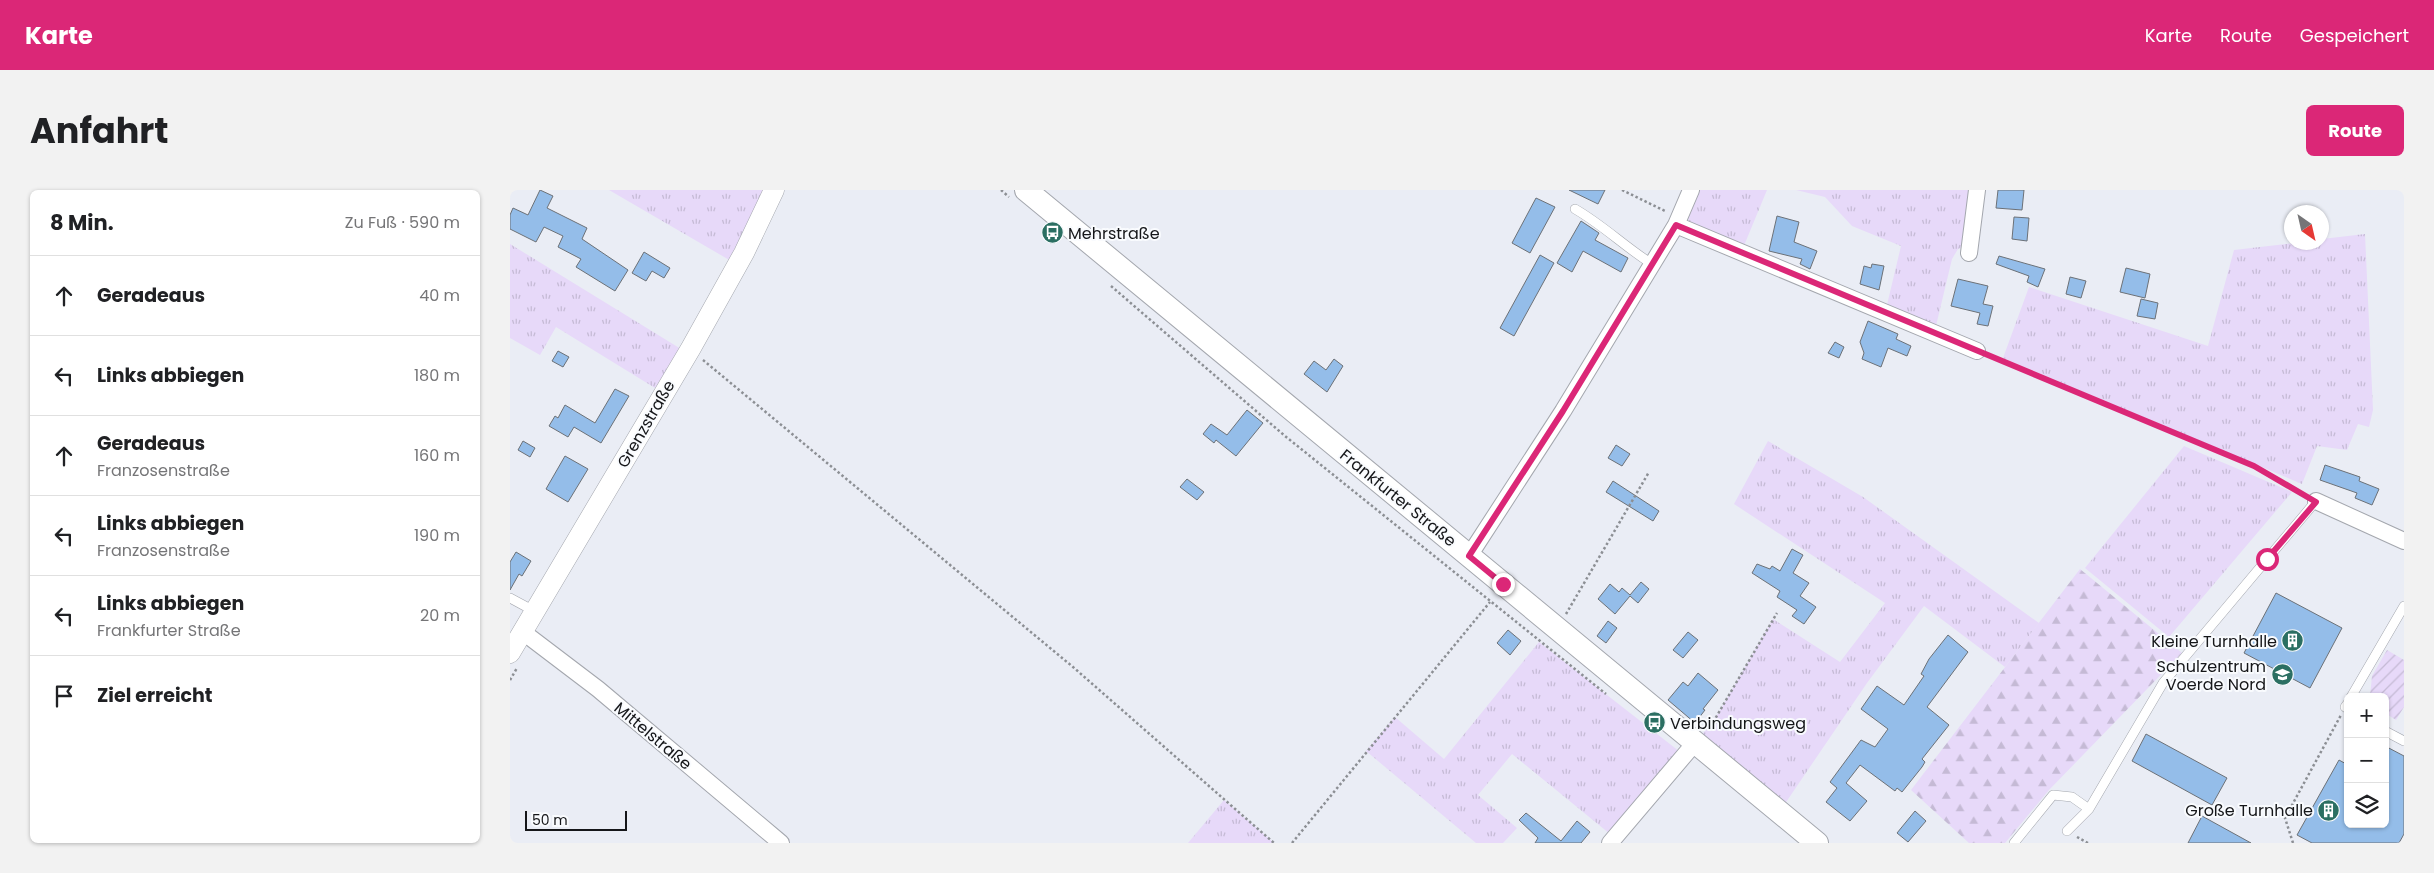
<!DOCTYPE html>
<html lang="de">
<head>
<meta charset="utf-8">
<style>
	:root { --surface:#fff; --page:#f2f2f2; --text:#202124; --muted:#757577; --line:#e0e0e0; --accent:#db2777 }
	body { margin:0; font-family:Poppins,sans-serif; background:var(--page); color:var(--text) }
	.controls { position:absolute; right:15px; bottom:15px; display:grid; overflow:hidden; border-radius:8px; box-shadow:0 1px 4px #0004 }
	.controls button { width:45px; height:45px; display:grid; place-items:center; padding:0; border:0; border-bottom:1px solid var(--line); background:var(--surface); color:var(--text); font:25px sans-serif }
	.compass { position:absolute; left:1774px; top:15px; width:45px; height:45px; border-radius:50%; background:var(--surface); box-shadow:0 1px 4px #0004; rotate:146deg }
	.scale { position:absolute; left:15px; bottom:12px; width:102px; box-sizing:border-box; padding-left:5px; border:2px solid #151619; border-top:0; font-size:14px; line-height:18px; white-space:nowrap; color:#151619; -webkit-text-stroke:4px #f9fbfe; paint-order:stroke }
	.stop { position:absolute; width:15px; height:15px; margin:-11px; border:4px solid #db2777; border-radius:50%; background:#fff }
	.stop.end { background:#db2777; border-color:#fff; box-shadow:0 1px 5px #0008 }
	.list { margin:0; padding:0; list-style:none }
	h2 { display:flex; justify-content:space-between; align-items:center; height:65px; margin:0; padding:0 20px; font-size:21px }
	h2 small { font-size:16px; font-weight:400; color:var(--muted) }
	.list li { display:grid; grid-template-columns:32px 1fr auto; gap:15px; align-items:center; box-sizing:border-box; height:80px; padding:0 20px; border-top:1px solid var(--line) }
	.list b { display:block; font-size:19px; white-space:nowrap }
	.list p { margin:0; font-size:16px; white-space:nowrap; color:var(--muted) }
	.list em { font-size:16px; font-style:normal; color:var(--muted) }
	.icon { flex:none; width:28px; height:28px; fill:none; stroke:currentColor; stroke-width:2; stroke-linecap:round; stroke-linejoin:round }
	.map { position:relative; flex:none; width:1894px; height:653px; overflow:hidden; border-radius:8px }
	header { display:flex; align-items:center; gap:30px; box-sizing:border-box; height:70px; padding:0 25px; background:var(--accent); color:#fff }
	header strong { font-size:24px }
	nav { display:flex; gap:28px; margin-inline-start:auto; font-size:18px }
	.intro { display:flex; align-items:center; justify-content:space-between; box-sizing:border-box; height:120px; padding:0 30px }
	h1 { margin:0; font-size:35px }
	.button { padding:12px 22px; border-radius:8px; background:var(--accent); color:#fff; font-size:18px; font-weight:700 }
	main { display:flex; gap:30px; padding:0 30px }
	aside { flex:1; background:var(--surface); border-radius:8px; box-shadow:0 1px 4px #0004 }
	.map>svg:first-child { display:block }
	.grass { fill:url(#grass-tufts) }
	.forest { fill:url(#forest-firs) }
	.garden { fill:url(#garden-furrows) }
	.building { fill:#94bde9; stroke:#6c7177 }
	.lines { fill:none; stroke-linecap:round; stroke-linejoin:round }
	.service-casing { stroke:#a4a7ae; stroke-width:10 }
	.minor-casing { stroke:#a4a7ae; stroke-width:18 }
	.tertiary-casing { stroke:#a4a7ae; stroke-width:21 }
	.secondary-casing { stroke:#a4a7ae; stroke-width:24 }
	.path { stroke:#8c8f94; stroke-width:2.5; stroke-dasharray:2.5 2.5; stroke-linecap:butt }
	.service { stroke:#fff; stroke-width:9 }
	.minor { stroke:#fff; stroke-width:16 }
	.tertiary { stroke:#fff; stroke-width:20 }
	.secondary { stroke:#fff; stroke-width:22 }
	.route { stroke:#db2777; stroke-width:6 }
	.labels { text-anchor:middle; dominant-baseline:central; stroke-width:4; stroke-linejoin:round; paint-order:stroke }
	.poi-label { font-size:16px; fill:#151619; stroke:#f9fbfe; text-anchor:end }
	.street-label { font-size:16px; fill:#151619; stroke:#f9fbfe }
</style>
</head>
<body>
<header>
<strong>Karte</strong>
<nav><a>Karte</a><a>Route</a><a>Gespeichert</a></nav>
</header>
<div class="intro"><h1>Anfahrt</h1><a class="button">Route</a></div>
<main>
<aside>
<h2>8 Min.<small>Zu Fuß · 590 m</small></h2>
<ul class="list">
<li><svg class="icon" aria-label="ahead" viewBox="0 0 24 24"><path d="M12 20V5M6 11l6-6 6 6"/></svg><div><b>Geradeaus</b></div><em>40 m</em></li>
<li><svg class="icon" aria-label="left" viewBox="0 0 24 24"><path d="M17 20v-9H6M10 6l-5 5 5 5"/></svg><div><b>Links abbiegen</b></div><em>180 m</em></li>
<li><svg class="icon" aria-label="ahead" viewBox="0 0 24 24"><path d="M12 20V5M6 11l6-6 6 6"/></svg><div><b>Geradeaus</b><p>Franzosenstraße</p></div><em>160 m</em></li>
<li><svg class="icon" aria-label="left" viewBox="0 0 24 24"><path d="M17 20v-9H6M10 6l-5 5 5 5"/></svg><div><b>Links abbiegen</b><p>Franzosenstraße</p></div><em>190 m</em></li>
<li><svg class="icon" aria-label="left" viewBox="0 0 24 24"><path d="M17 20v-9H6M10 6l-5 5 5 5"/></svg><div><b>Links abbiegen</b><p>Frankfurter Straße</p></div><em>20 m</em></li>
<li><svg class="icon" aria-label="arrive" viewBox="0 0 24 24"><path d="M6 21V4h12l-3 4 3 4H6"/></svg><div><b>Ziel erreicht</b></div></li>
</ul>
</aside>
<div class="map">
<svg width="1894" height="653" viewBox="0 0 1894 653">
	<defs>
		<pattern id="grass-tufts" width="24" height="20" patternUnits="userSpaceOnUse" patternTransform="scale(1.25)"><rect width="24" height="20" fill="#e7d9f9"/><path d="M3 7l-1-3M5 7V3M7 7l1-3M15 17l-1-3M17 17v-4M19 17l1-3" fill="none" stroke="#c5bad5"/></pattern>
		<pattern id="forest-firs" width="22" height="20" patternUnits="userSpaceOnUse" patternTransform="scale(1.25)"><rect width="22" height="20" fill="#e7d9f9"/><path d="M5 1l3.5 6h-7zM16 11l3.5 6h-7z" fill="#c5bad5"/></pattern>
		<pattern id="garden-furrows" width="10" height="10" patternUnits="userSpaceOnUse" patternTransform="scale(1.25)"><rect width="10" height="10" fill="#e7d9f9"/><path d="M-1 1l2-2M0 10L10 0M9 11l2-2" fill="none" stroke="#c5bad5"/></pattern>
	</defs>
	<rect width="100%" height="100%" fill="#eaedf5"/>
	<path class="grass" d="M99 0H253L221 71Z
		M1186 0H1257L1233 58 1180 35 1177 25Z
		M1286 0H1463L1453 57 1448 59 1442 69 1425 140 1376 119 1391 56 1342 36 1315 7Z
		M1855 44 1863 220 1859 237 1848 234 1837 260 1807 256 1792 294 1493 168 1519 97 1698 156 1724 60 1785 53 1812 52V49Z
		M0 54 171 159 145 198 46 137 30 165 0 148Z
		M1258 251 1353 307 1529 433 1495 477 1414 416 1357 493 1270 621 1184 554 1205 529 1263 429 1330 472 1375 413 1224 314Z
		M1674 256 1782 302 1659 447 1575 378Z
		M1029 452 1174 565 1100 644 1002 564 968 605 1007 638 993 653H966L856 561 885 527 934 569Z
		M714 610 764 653H678Z"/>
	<path class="forest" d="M1570 379 1672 463 1539 600 1495 653H1459L1401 600Z"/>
	<path class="garden" d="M1877 460 1894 470V517L1886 530 1875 523V507L1860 506 1862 486Z"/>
	<path class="building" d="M30 0 43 6 37 18 77 38 72 49 118 80 105 101 66 77 71 69 48 57 53 46 34 37 26 52 0 39V25L3 18 18 25Z
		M1059 0H1095L1088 14Z
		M1488 0H1514L1512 20 1486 18Z
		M1026 8 1045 17 1020 63 1002 53Z
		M1267 26 1289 32 1284 52 1307 61 1300 79 1290 74 1292 69 1259 61Z
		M1504 27 1519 28 1517 51 1502 49Z
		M1071 31 1089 43 1085 50 1118 68 1111 82 1073 61 1062 82 1047 73Z
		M134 62 160 78 154 88 142 81 136 91 122 83Z
		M1030 65 1044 73 1004 146 990 138Z
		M1489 66 1535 79 1528 97 1517 92 1519 86 1486 74Z
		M1362 74 1374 76 1369 100 1350 94 1354 76 1361 78Z
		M1616 78 1640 84 1635 108 1610 102Z
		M1560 87 1576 91 1571 108 1556 104Z
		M1448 89 1478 96 1473 114 1483 116 1478 136 1467 134 1470 123 1441 116Z
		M1631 109 1648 113 1645 129 1627 126Z
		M1358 131 1388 144 1386 149 1401 156 1397 166 1378 158 1371 177 1352 169 1354 163 1350 152Z
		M1325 152 1334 157 1329 168 1318 163Z
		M48 161 59 167 53 177 42 171Z
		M824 169 833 176 817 202 794 184 804 171 816 180Z
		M105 199 119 206 91 253 64 237 58 247 39 236 45 226 48 228 55 215 85 233Z
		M737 220 753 233 726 266 706 250 704 253 693 244 701 234 717 245Z
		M13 251 25 258 20 267 8 260Z
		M1106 255 1120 264 1112 276 1098 268Z
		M55 266 78 279 58 312 36 299Z
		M1815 275 1850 287 1849 291 1869 299 1862 315 1845 308 1847 303 1810 290Z
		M677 289 694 302 687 310 670 297Z
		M1103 291 1149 321 1143 331 1096 302Z
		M1282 359 1293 365 1283 383 1299 393 1290 406 1306 417 1294 434 1282 426 1287 420 1267 407 1270 401 1242 383 1247 374 1260 379 1262 376 1270 381Z
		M6 362 21 371 12 386 9 384 0 400V372Z
		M1131 392 1139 399 1128 413 1120 406 1105 424 1088 409 1100 394 1109 402 1112 398 1120 405Z
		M1766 403 1832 438 1800 498 1734 463Z
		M1098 431 1107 438 1096 453 1087 446Z
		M998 440 1011 451 1000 465 987 453Z
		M1178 442 1188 450 1173 468 1163 460Z
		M1438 445 1458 462 1417 517 1439 535 1412 569 1415 572 1412 577 1392 602 1387 598 1385 601 1350 575 1336 593 1357 611 1340 631 1316 612 1327 598 1320 592 1351 550 1365 557 1378 539 1351 519 1367 496 1394 515 1414 486 1411 484 1419 469Z
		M1188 483 1208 500 1193 519 1195 520 1185 533 1158 510 1173 492 1178 496Z
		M1636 544 1717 588 1702 615 1622 571Z
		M1875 556 1894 566V644L1889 653H1802L1787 645 1829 570 1838 575V634H1875Z
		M1405 621 1416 631 1398 652 1387 643Z
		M1016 623 1051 651 1067 631 1080 642 1071 653H1025L1028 648 1009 630Z
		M1692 626 1741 653H1678Z"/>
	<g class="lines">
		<defs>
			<path id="service" d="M1065 19C1093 35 1115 57 1142 74
				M0 408 26 422
				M1841 507 1894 416
				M1838 513 1835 517 1838 519
				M1875 541 1894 551
				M1557 641 1579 619 1653 493 1806 311
				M1504 653 1543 605 1562 607 1579 619"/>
			<path id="minor" d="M1166 35 1467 161
				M1459 63 1467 0
				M1806 311 1894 351
				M959 366 1053 221 1166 35 1181 0
				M13 442 88 499 271 653
				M1100 653 1184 554"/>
			<path id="tertiary" d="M0 463 181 158 234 63 264 0"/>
			<path id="secondary" d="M516 0 1307 653"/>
		</defs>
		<use href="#service" class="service-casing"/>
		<use href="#minor" class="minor-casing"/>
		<use href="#tertiary" class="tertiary-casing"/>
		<use href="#secondary" class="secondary-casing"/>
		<path class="path" d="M491 0 499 7
			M1112 0 1155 21
			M601 96 775 246 1096 504
			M1479 166 1744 276 1794 304
			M193 170 563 477 764 653
			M1056 424 1139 282
			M0 490 7 478
			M1196 539 1205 529 1267 423
			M1567 647 1578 653
			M782 653 980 412
			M1783 653 1775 628 1831 525"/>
		<use href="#service" class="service"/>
		<use href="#minor" class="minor"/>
		<use href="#tertiary" class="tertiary"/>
		<use href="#secondary" class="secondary"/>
	</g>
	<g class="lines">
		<path class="route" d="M993 394 959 366 1053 221 1166 35 1744 276 1806 312 1757 369"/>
	</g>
	<defs>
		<symbol id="bus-disc" viewBox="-11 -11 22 22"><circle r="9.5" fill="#2b6f62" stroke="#f9fbfe"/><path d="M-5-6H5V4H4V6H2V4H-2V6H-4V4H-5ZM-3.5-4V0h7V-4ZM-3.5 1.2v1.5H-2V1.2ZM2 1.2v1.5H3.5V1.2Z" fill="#fff"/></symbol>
		<symbol id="building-disc" viewBox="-11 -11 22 22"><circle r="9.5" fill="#2b6f62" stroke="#f9fbfe"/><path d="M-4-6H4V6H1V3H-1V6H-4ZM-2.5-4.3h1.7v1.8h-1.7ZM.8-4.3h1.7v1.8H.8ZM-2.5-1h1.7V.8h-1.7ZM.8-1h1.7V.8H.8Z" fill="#fff"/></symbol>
		<symbol id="school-disc" viewBox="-11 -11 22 22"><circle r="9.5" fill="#2b6f62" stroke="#f9fbfe"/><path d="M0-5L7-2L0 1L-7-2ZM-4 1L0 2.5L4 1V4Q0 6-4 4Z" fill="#fff"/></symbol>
	</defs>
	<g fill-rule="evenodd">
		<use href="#bus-disc" x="530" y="30" width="25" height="25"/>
		<use href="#building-disc" x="1770" y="438" width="25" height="25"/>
		<use href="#school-disc" x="1760" y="472" width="25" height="25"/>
		<use href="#bus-disc" x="1132" y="520" width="25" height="25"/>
		<use href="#building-disc" x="1806" y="608" width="25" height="25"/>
	</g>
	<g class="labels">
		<g class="poi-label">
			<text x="558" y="43" text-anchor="start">Mehrstraße</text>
			<text x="1767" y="451">Kleine Turnhalle</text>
			<text x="1756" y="476">Schulzentrum<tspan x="1756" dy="18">Voerde Nord</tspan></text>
			<text x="1160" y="533" text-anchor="start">Verbindungsweg</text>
			<text x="1803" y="620">Große Turnhalle</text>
		</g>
		<g class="street-label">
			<text transform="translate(136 234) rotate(-60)">Grenzstraße</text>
			<text transform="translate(888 308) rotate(39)">Frankfurter Straße</text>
			<text transform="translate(143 546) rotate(40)">Mittelstraße</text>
		</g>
	</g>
</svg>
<div class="controls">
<button>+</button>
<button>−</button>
<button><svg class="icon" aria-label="layers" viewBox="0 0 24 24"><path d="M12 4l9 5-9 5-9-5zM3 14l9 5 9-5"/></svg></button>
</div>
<svg class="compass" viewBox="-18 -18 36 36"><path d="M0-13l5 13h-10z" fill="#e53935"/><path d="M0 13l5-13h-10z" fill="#757577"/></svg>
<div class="scale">50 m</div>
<div class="stop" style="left:1757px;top:369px"></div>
<div class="stop end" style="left:993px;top:394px"></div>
</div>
</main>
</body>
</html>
